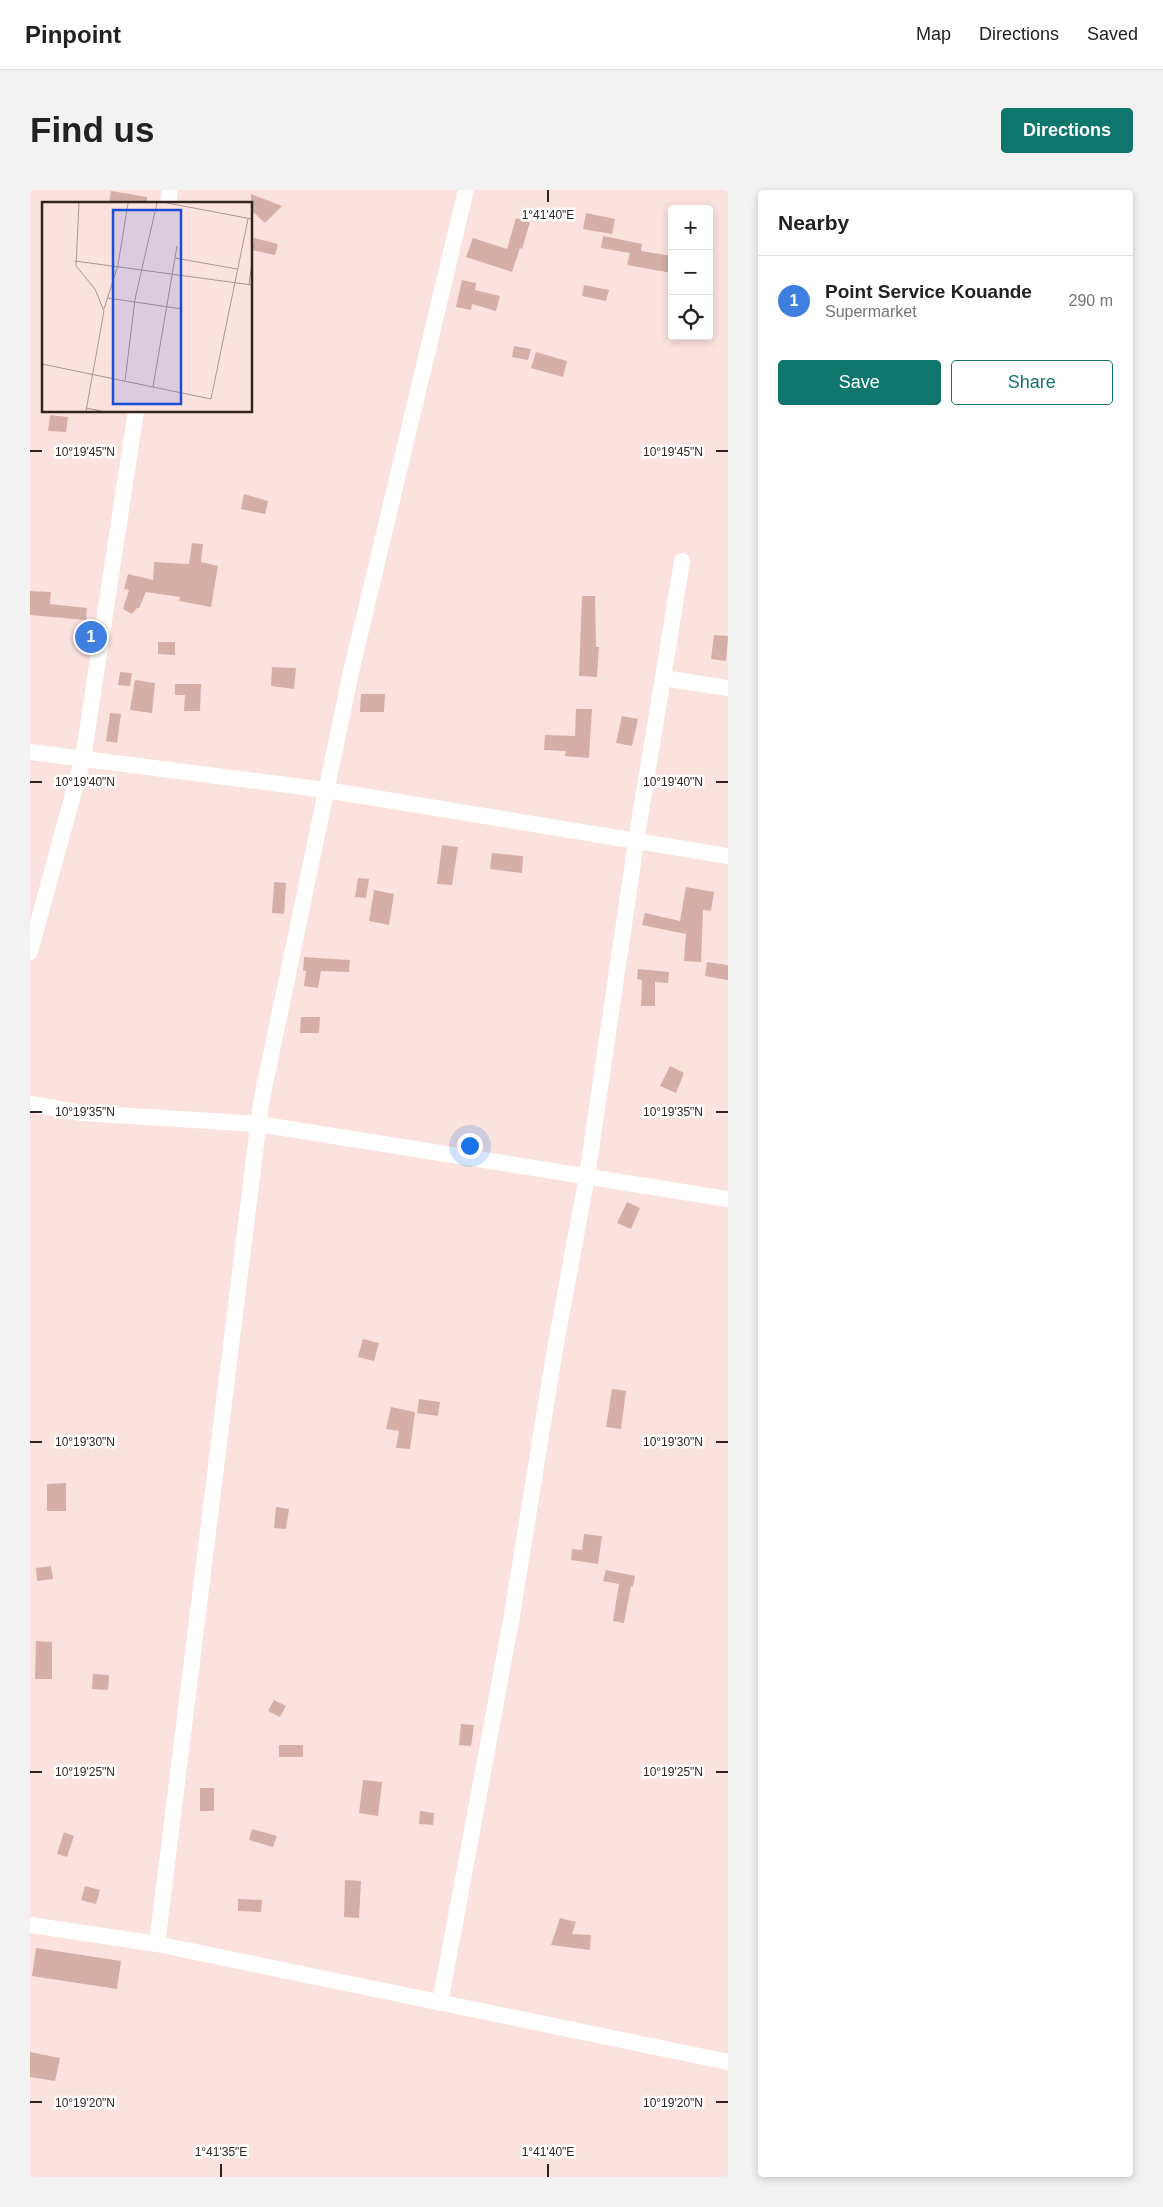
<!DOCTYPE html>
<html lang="en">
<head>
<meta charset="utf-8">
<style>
	:root { --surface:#fff; --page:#f2f2f2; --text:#222; --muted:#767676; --line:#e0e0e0; --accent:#0f766e }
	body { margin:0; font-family:Helvetica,sans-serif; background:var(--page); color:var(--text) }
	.controls { position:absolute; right:15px; top:15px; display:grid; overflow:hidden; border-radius:5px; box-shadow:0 2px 8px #0003 }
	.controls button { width:45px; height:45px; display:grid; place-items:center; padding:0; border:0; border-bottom:1px solid var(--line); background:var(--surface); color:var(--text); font:25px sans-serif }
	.you { position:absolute; left:439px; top:955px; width:18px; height:18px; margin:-12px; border:4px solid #fff; border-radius:50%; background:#1a73e8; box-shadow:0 0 0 8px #1a73e833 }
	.badge { display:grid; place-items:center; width:32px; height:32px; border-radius:50%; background:var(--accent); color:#fff; font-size:16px; font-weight:700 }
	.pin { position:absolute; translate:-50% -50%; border:2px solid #fff; box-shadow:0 1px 5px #0006 }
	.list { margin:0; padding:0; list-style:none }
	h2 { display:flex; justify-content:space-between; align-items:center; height:65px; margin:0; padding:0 20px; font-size:21px }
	h2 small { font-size:16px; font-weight:400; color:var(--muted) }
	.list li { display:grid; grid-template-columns:32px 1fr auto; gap:15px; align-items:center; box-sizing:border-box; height:90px; padding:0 20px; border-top:1px solid var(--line) }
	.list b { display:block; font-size:19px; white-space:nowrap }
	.list p { margin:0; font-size:16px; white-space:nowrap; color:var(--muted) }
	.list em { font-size:16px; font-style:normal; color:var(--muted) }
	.actions { display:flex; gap:10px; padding:15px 20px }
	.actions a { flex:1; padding:11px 0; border:1px solid var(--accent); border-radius:5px; text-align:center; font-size:18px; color:var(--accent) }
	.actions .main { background:var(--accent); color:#fff }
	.icon { flex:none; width:28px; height:28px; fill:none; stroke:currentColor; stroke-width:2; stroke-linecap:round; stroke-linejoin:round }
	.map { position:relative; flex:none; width:698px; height:1987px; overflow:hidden; border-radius:5px }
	header { display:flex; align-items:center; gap:30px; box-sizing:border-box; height:70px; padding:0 25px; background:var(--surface); border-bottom:1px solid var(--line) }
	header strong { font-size:24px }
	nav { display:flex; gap:28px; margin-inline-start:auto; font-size:18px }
	.intro { display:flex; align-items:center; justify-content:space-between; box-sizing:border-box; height:120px; padding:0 30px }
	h1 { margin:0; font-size:35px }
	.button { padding:12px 22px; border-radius:5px; background:var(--accent); color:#fff; font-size:18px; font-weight:700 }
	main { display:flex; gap:30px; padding:0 30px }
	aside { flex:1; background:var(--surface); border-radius:5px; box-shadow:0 2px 8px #0003 }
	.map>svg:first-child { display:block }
	.building { fill:#d5aea6 }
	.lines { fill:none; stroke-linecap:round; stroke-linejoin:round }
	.minor { stroke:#fff; stroke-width:16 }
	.ticks { fill:none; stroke:#322320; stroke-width:2 }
	.inset-road { fill:none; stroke:#ab9692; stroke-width:1 }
	.view { fill:#1d4ed8; fill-opacity:0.15; stroke:#1d4ed8; stroke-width:2.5 }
	.inset-edge { fill:none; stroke:#322320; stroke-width:2.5 }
	.ticks-label { font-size:12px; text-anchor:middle; fill:#322320; stroke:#fff; stroke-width:5; stroke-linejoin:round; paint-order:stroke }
</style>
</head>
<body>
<header>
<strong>Pinpoint</strong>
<nav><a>Map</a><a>Directions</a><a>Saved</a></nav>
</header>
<div class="intro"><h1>Find us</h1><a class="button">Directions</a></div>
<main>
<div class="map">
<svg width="698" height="1987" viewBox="0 0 698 1987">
	<rect width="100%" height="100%" fill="#fce2de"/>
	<path class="building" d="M81 1 117 7V14H79Z
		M221 4 252 16 235 33 221 20Z
		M556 23 585 29 582 44 553 39Z
		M486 28 500 32 492 59 490 58 482 82 436 67 443 48 477 59Z
		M573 46 612 54 611 61 642 66V83L597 75 600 63 571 58Z
		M224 48 248 54 245 65 222 60Z
		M432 90 446 93 445 100 470 106 466 121 442 114 441 120 426 117Z
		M554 95 579 100 576 111 552 106Z
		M484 156 501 159 498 170 482 167Z
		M506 162 537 171 533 187 501 178Z
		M20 225 38 227 36 242 18 241Z
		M214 304 238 311 235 324 211 319Z
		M162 353 173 354 171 372 188 376 181 417 149 411 150 407 116 402 109 418H107L102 424 93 419 99 400 94 399 98 384 123 390 124 372 159 374Z
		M0 401 21 402 20 414 57 418 56 430 0 425Z
		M552 406H565L566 457H569L567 487 549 486Z
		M684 445 698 446 696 471 681 469Z
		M128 452H145V465L128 464Z
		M242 477 266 478 264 499 241 496Z
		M90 482 102 483 100 496 88 495Z
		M105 490 125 493 122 523 100 520Z
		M145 494H171L170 521H154L155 505H145Z
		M331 504H355L354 522H330Z
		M546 519H562L559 568 535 566 536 561 514 560 515 545 545 546Z
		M80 523 91 524 87 553 76 551Z
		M592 526 608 529 602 556 586 553Z
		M412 655 428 657 422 695 407 694Z
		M462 663 493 666 492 683 460 679Z
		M328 688 339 689 336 708 325 707Z
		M244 692 256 693 254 724 242 723Z
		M656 697 684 702 681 721 673 720 671 772 654 771 656 744 612 735 615 723 650 731Z
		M344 700 364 704 359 735 339 731Z
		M274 767 320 770 319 782 291 781 288 798 274 796 276 781H273Z
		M677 772 698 775V790L675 786Z
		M608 779 639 782 638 793 625 792V816H611L612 790 607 789Z
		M271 827H290L289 843H270Z
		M640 876 654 883 646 903 630 896Z
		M597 1012 610 1018 601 1039 587 1033Z
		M333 1149 349 1153 344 1171 328 1167Z
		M582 1199 596 1201 591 1239 576 1237Z
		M389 1209 410 1212 408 1226 387 1223Z
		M361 1217 385 1222 380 1259 366 1258 369 1241 356 1239Z
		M36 1293V1321H17V1294Z
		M246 1317 259 1319 256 1339 244 1338Z
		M554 1344 572 1346 568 1374 541 1370 542 1359 552 1360Z
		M21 1376 23 1389 7 1391 6 1378Z
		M576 1380 605 1386 603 1397 601 1396 594 1433 583 1431 589 1394 573 1391Z
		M6 1451 22 1452V1489H5Z
		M63 1484 79 1485 78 1500 62 1499Z
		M244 1510 256 1516 250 1527 238 1521Z
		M431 1534 444 1535 441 1556 429 1555Z
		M249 1555H273V1567H249Z
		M333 1590 352 1592 348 1626 329 1623Z
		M170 1598H184V1621H170Z
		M390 1621 404 1623 403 1635 389 1634Z
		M222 1639 247 1646 243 1657 219 1650Z
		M34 1642 44 1646 37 1667 27 1664Z
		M315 1690 331 1691 329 1728 314 1727Z
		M55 1696 70 1700 66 1714 51 1710Z
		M208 1709 232 1710 231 1722 208 1721Z
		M530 1728 546 1732 542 1744 561 1745 560 1760 521 1755Z
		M6 1758 91 1771 87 1799 2 1786Z
		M0 1862 30 1868 25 1891 0 1887Z"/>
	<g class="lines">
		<path class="minor" d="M138 14 140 0
			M633 488 698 498
			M0 562 296 600 698 666
			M0 762 53 568 106 221
			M0 914 52 923 228 934 698 1009
			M0 1735 127 1754 698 1872
			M127 1754 231 913 321 482 436 0
			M410 1813 481 1431 525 1159 557 986 606 652 652 371"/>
	</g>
	<path class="ticks" d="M518 0V12M0 261H12M686 261H698M0 592H12M686 592H698M0 922H12M686 922H698M0 1252H12M686 1252H698M0 1582H12M686 1582H698M0 1912H12M686 1912H698M191 1974V1987M518 1974V1987"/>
	<g transform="translate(12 12)">
		<rect width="210" height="210" fill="#fce2de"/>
		<path class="inset-road" d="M37 1 34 64 53 87 62 109 44 209M125 1 210 17M133 56 195 67M33 59 210 83M207 82 210 62M66 96 140 107M62 107 76 63 86 1M0 162 169 197 206 17M83 179 93 97 115 1M111 185 135 44M44 206 59 209"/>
		<path class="view" d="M71 8H139V202H71Z"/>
		<rect width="210" height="210" class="inset-edge"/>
	</g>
	<g class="ticks-label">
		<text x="518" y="29">1°41'40"E</text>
		<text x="55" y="266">10°19'45"N</text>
		<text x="643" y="266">10°19'45"N</text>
		<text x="55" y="596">10°19'40"N</text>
		<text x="643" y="596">10°19'40"N</text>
		<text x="55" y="926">10°19'35"N</text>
		<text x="643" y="926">10°19'35"N</text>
		<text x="55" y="1256">10°19'30"N</text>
		<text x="643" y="1256">10°19'30"N</text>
		<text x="55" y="1586">10°19'25"N</text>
		<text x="643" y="1586">10°19'25"N</text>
		<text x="55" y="1917">10°19'20"N</text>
		<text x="643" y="1917">10°19'20"N</text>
		<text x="191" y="1966">1°41'35"E</text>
		<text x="518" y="1966">1°41'40"E</text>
	</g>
</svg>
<div class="controls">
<button>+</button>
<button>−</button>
<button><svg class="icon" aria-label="locate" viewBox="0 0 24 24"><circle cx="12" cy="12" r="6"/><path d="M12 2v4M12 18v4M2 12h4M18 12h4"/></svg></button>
</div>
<div class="you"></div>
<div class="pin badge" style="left:61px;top:447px;background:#3f7fe0">1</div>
</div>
<aside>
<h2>Nearby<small></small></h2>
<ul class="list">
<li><span class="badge" style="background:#3f7fe0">1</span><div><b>Point Service Kouande</b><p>Supermarket</p></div><em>290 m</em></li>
</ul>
<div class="actions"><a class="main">Save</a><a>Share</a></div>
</aside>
</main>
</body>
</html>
